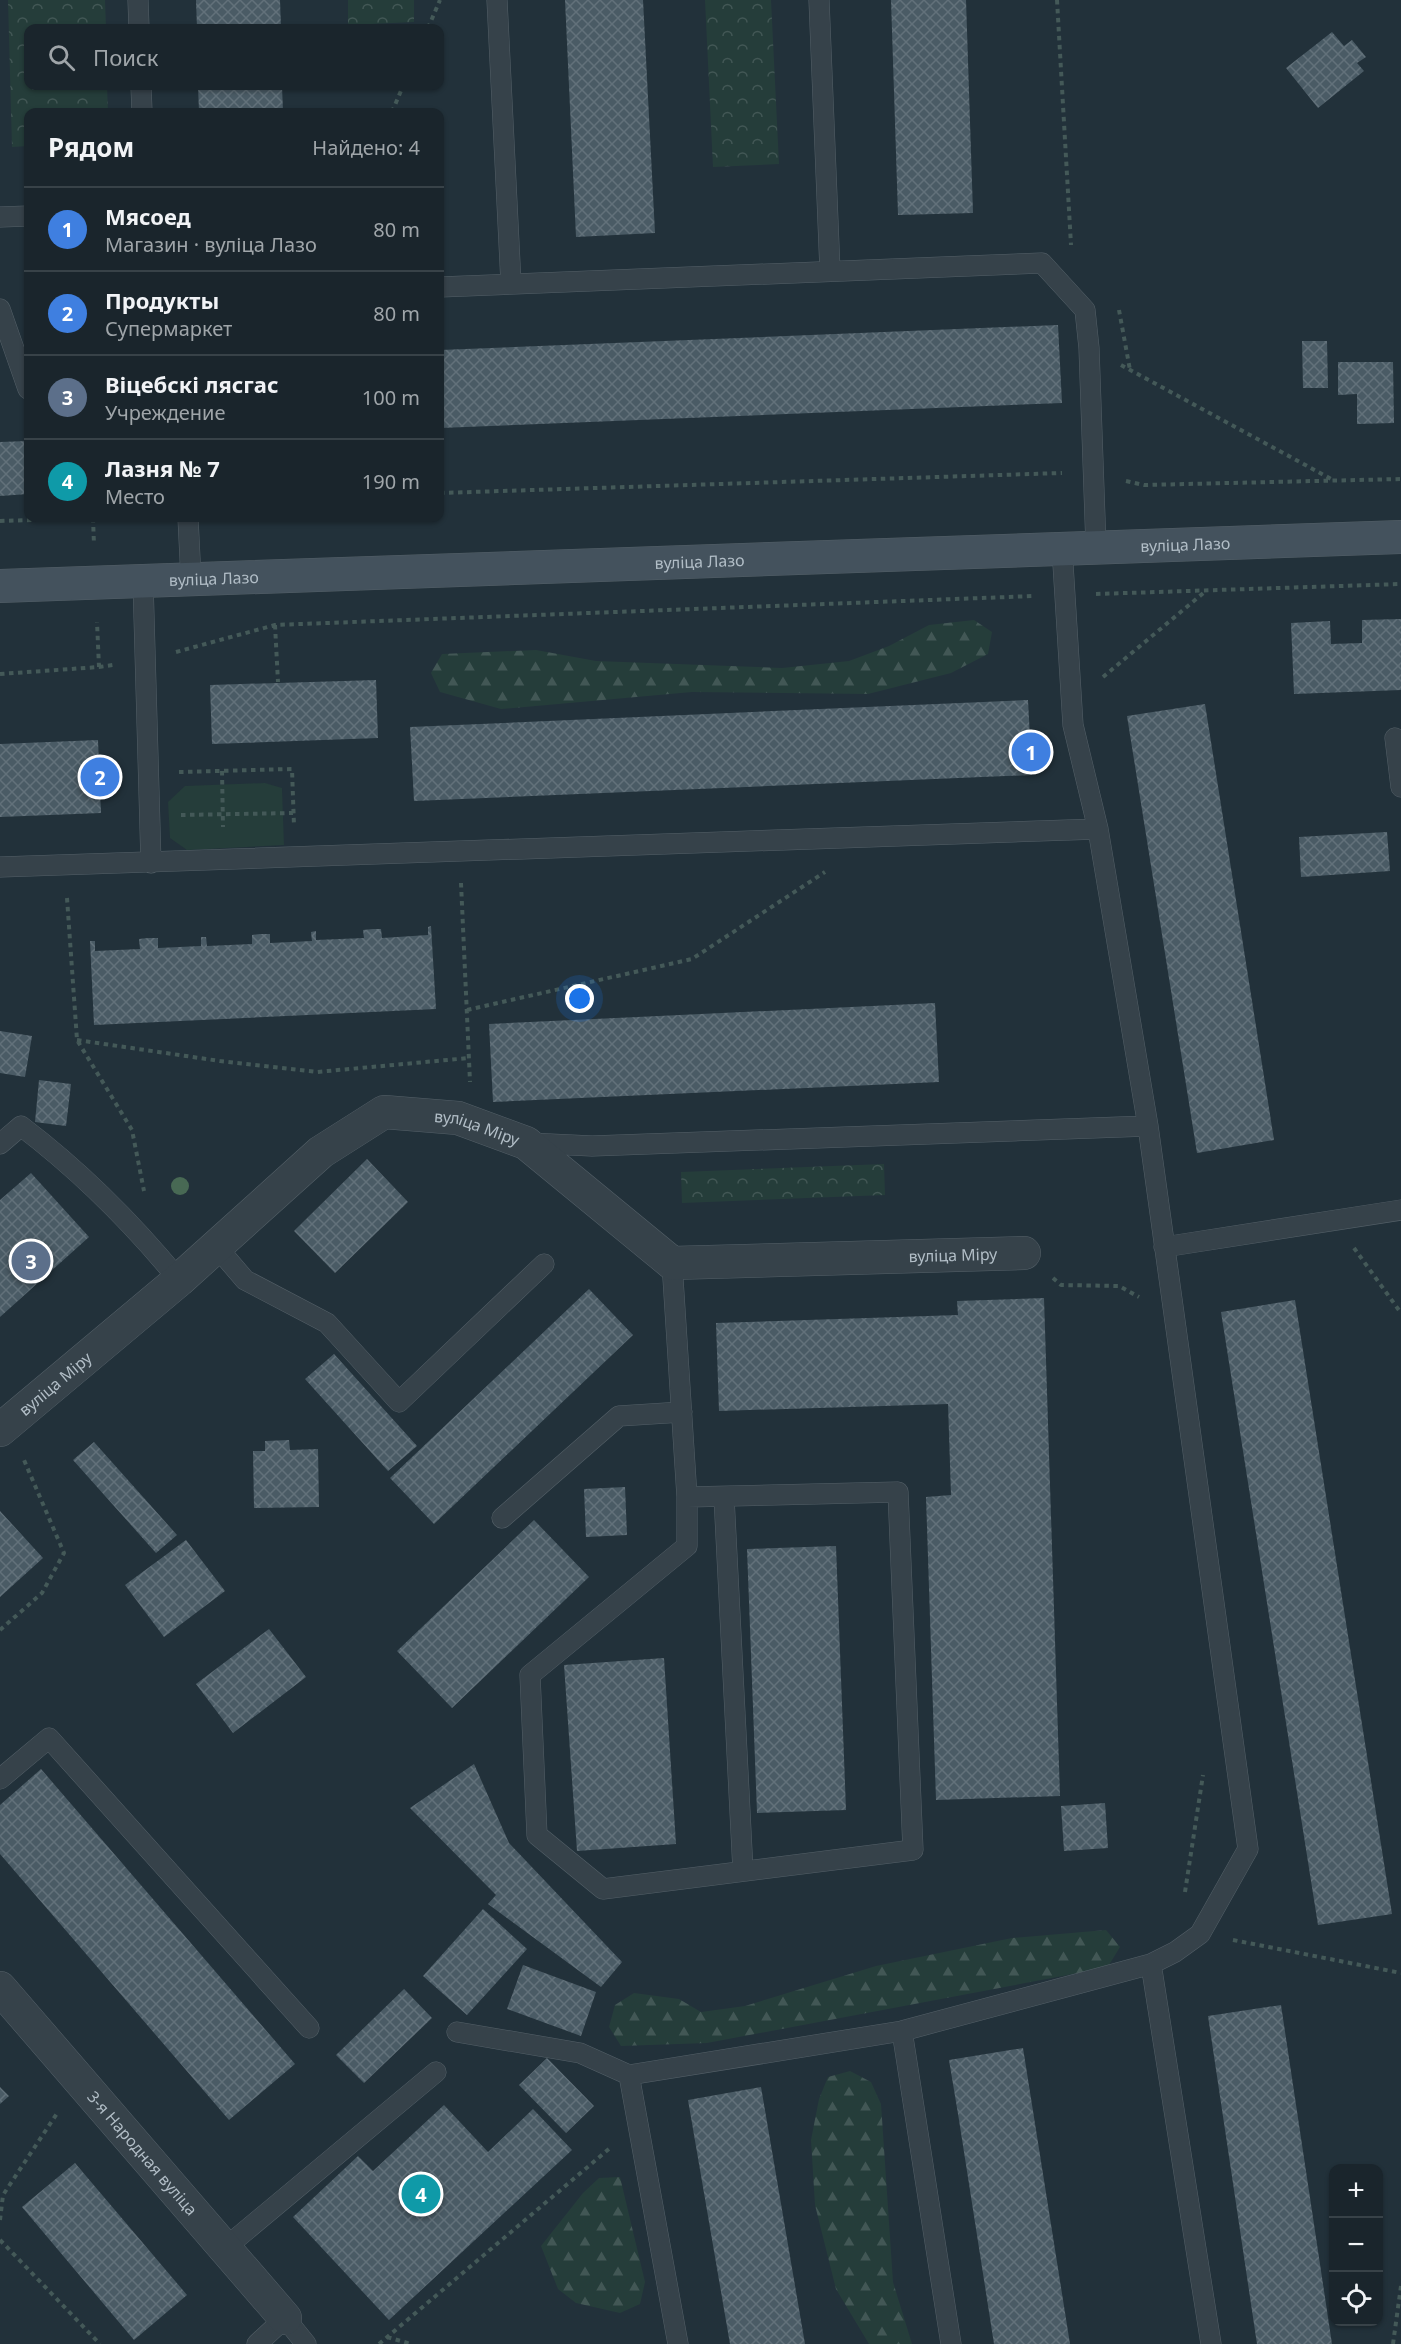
<!DOCTYPE html>
<html lang="ru">
<head>
<meta charset="utf-8">
<style>
	:root { --surface:#1a252c; --page:#232d34; --text:#f1f3f6; --muted:#9fa5a9; --line:#384248; --accent:#85c8f7 }
	body { margin:0; font-family:"Noto Sans",sans-serif; background:var(--page); color:var(--text) }
	.controls { position:absolute; right:18px; bottom:18px; display:grid; overflow:hidden; border-radius:12px; box-shadow:0 2px 4px #0004 }
	.controls button { width:54px; height:54px; display:grid; place-items:center; padding:0; border:0; border-bottom:2px solid var(--line); background:var(--surface); color:var(--text); font:30px sans-serif }
	.you { position:absolute; left:580px; top:999px; width:21px; height:21px; margin:-15px; border:4px solid #fff; border-radius:50%; background:#1a73e8; box-shadow:0 0 0 9px #1a73e833 }
	.badge { display:grid; place-items:center; width:39px; height:39px; border-radius:50%; background:var(--accent); color:#fff; font-size:20px; font-weight:700 }
	.pin { position:absolute; translate:-50% -50%; border:3px solid #fff; box-shadow:0 2px 6px #0006 }
	.list { margin:0; padding:0; list-style:none }
	h2 { display:flex; justify-content:space-between; align-items:center; height:78px; margin:0; padding:0 24px; font-size:26px }
	h2 small { font-size:20px; font-weight:400; color:var(--muted) }
	.list li { display:grid; grid-template-columns:39px 1fr auto; gap:18px; align-items:center; box-sizing:border-box; height:84px; padding:0 24px; border-top:2px solid var(--line) }
	.list b { display:block; font-size:22px; white-space:nowrap }
	.list p { margin:0; font-size:20px; white-space:nowrap; color:var(--muted) }
	.list em { font-size:20px; font-style:normal; color:var(--muted) }
	.icon { flex:none; width:33px; height:33px; fill:none; stroke:currentColor; stroke-width:2; stroke-linecap:round; stroke-linejoin:round }
	.map { position:relative; flex:none; width:1401px; height:2344px; overflow:hidden }
	.search { position:absolute; background:var(--surface); box-shadow:0 2px 4px #0004; left:24px; top:24px; width:420px; height:66px; display:flex; align-items:center; gap:15px; box-sizing:border-box; padding:0 21px; border-radius:12px; color:var(--muted); font-size:22px }
	.panel { position:absolute; background:var(--surface); box-shadow:0 2px 4px #0004; left:24px; top:108px; width:420px; height:414px; border-radius:12px }
	.map>svg:first-child { display:block }
	.grass { fill:#253d3a }
	.forest { fill:url(#forest-firs) }
	.park { fill:url(#park-crowns) }
	.building { fill:url(#building-cross-hatch) }
	.lines { fill:none; stroke-linecap:round; stroke-linejoin:round }
	.lane-casing { stroke:#546068; stroke-width:21 }
	.street-casing { stroke:#546068; stroke-width:34 }
	.secondary-casing { stroke:#546068; stroke-width:34 }
	.path { stroke:#445958; stroke-width:4; stroke-dasharray:4.5 4.5; stroke-linecap:butt }
	.lane { stroke:#36424a; stroke-width:20 }
	.street { stroke:#36424a; stroke-width:33 }
	.secondary { stroke:#44525d; stroke-width:33 }
	.tree { fill:#486954 }
	.labels { text-anchor:middle; dominant-baseline:central; stroke-width:5; stroke-linejoin:round; paint-order:stroke }
	.street-label { font-size:16px; fill:#b1bdc6; stroke:#1b272f }
</style>
</head>
<body>
<div class="map">
<svg width="1401" height="2344" viewBox="0 0 1401 2344">
	<defs>
		<pattern id="forest-firs" width="22" height="20" patternUnits="userSpaceOnUse" patternTransform="scale(1.5)"><rect width="22" height="20" fill="#253d3a"/><path d="M5 1l3.5 6h-7zM16 11l3.5 6h-7z" fill="#425755"/></pattern>
		<pattern id="park-crowns" width="20" height="18" patternUnits="userSpaceOnUse" patternTransform="scale(1.5)"><rect width="20" height="18" fill="#253d3a"/><path d="M2 6a3 3 0 1 1 6 0M12 15a3 3 0 1 1 6 0" fill="none" stroke="#425755"/></pattern>
		<pattern id="building-cross-hatch" width="8" height="8" patternUnits="userSpaceOnUse" patternTransform="scale(1.5)"><rect width="8" height="8" fill="#4a5b65"/><path d="M0 0l8 8M0 8l8-8" fill="none" stroke="#62717a"/></pattern>
	</defs>
	<rect width="100%" height="100%" fill="#22313a"/>
	<path class="grass" d="M265 783 282 788 284 845 187 850 170 838 168 802 185 786Z"/>
	<path class="forest" d="M974 620 992 632 988 654 951 673 868 694 692 692 501 709 440 692 431 673 442 654 536 650 596 661 782 668 849 661 889 646 929 625Z
		M1106 1930 1120 1947 1109 1965 1089 1971 707 2043 621 2046 609 2027 615 2005 634 1993 679 1999 701 2012 745 2006 876 1966 1012 1938Z
		M850 2071 871 2082 881 2104 893 2282 912 2344H869L836 2289 815 2205 811 2140 819 2099 828 2077Z
		M620 2177 645 2282 640 2304 620 2313 576 2303 558 2289 541 2246 583 2193 599 2178Z"/>
	<path class="park" d="M8 0H105L106 28H28V86H107L108 112H28V146L12 147Z
		M348 0H414V22L348 25Z
		M705 0H771L779 164 713 167Z
		M884 1164 885 1195 682 1203 681 1172Z"/>
	<path class="building" d="M196 0H280L281 28H197Z
		M565 0H643L655 233 576 237Z
		M891 0H966L973 213 898 215Z
		M1332 32 1344 46 1352 40 1366 57 1357 63 1364 71 1318 108 1286 68Z
		M198 86H282L283 112H199Z
		M1058 325 1062 403 440 428V350Z
		M1302 341H1327L1328 388H1303Z
		M1338 362H1393L1394 423 1357 424V394L1338 395Z
		M28 441V494L0 496V442Z
		M1401 619V690L1294 694 1291 623 1330 621 1331 644 1362 643V620Z
		M376 680 378 738 212 744 210 685Z
		M1028 700 1032 775 414 801 410 727Z
		M1205 704 1274 1140 1197 1153 1127 716Z
		M98 740 101 813 0 817V744Z
		M1387 832 1390 871 1301 877 1299 837Z
		M431 926 436 1009 94 1025 90 941H95V951L140 949 139 939 148 938H158V948L201 946V937H206L207 946 252 944V935L260 934H270V943L312 941 311 932 316 931V940L364 938 363 930 373 929H381L382 938 428 935V927Z
		M935 1003 939 1082 493 1102 489 1024Z
		M0 1031 32 1036 25 1077 0 1073Z
		M39 1080 71 1084 66 1126 35 1122Z
		M367 1159 408 1202 335 1273 294 1231Z
		M31 1173 89 1237 0 1317V1200Z
		M589 1289 633 1335 434 1524 390 1478Z
		M1044 1298 1060 1796 936 1800 926 1497 951 1495 948 1404 719 1411 716 1323 958 1315 957 1301Z
		M1295 1300 1392 1914 1318 1925 1221 1312Z
		M334 1354 417 1446 388 1471 305 1379Z
		M289 1440 290 1450 318 1449 319 1507 254 1508 253 1451H265V1441Z
		M94 1442 177 1535 156 1553 73 1460Z
		M625 1487 627 1535 586 1537 584 1489Z
		M0 1511 43 1558 0 1597Z
		M534 1520 589 1577 452 1708 397 1651Z
		M186 1540 225 1591 164 1637 125 1585Z
		M836 1546 846 1810 757 1813 747 1549Z
		M269 1629 306 1677 233 1733 196 1684Z
		M664 1658 676 1844 577 1851 564 1665Z
		M474 1764 509 1843 622 1962 601 1987 488 1904 496 1895 410 1808Z
		M41 1769 295 2064 229 2120 0 1854V1805Z
		M1105 1803 1108 1848 1064 1851 1061 1806Z
		M483 1909 527 1949 467 2015 423 1976Z
		M523 1965 596 1992 581 2036 507 2009Z
		M404 1989 432 2018 364 2083 336 2055Z
		M1281 2005 1332 2344H1257L1208 2016Z
		M1023 2048 1070 2344H994L959 2120 949 2060Z
		M547 2058 594 2106 566 2133 519 2085Z
		M0 2087 9 2096 0 2104Z
		M761 2087 805 2344H730L688 2100Z
		M444 2105 488 2152 533 2109 572 2150 389 2320 293 2217 358 2156 373 2171Z
		M75 2163 187 2295 134 2340 22 2207Z"/>
	<g class="lines">
		<defs>
			<path id="lane" d="M138 0 139 28
				M497 0 511 284
				M819 0 830 271
				M141 86 142 112
				M0 217 28 216
				M440 287 1042 263 1085 310 1089 348 1096 547
				M0 309 28 389
				M188 518 191 579
				M143 581 151 863
				M1395 738 1401 787
				M0 867 1098 829
				M529 1143 592 1146 1148 1126
				M0 1144 21 1126C79 1170 133 1224 179 1280
				M216 1246 245 1280 327 1323 399 1402 544 1264
				M1164 1247 1401 1210
				M672 1263 687 1497 898 1492 913 1850 603 1889 537 1835 530 1675 687 1546V1497
				M724 1497 743 1871
				M502 1518 619 1416 682 1412
				M0 1779 49 1738 309 2028
				M1151 1964 1211 2344
				M902 2031 951 2344
				M457 2032 580 2053 629 2075 902 2031 1151 1964 1175 1952 1200 1934 1248 1849 1148 1126 1098 829 1073 725 1062 548
				M629 2075 678 2344
				M225 2248 436 2072
				M257 2344 285 2318 306 2344"/>
			<g id="street">
				<path id="s1" d="M0 1430 179 1280 321 1152 384 1112 458 1118 526 1143 672 1263 1024 1253"/>
				<path id="s2" d="M0 1988 285 2318"/>
			</g>
			<g id="secondary">
				<path id="s3" d="M0 586 1401 537"/>
			</g>
		</defs>
		<use href="#lane" class="lane-casing"/>
		<use href="#street" class="street-casing"/>
		<use href="#secondary" class="secondary-casing"/>
		<path class="path" d="M1057 0 1071 245
			M428 28 440 0
			M392 112 403 86
			M1119 310 1130 370
			M1121 365 1333 480
			M1126 481 1144 485 1401 479
			M440 493 1062 473
			M93 518 94 545
			M0 521 96 518
			M1096 594 1401 584
			M275 625 278 682
			M176 652 275 625 1034 596
			M99 667 113 665
			M0 674 99 667 97 622
			M1103 677 1207 590
			M222 771 223 827
			M179 772 292 769 294 826
			M181 815 293 813
			M461 883 470 1082
			M67 898 77 1040 132 1130 144 1191
			M467 1010 692 959 825 872
			M77 1040 220 1061 317 1072 469 1058
			M1354 1248 1401 1313
			M1053 1278 1061 1285 1119 1286 1139 1297
			M0 1630 42 1593 64 1553 24 1460
			M1185 1892 1203 1775
			M1233 1940 1401 1973
			M0 2220 3 2195 58 2112
			M0 2240 100 2344
			M387 2337 411 2344
			M379 2344 610 2148
			M1393 2344 1401 2286"/>
		<use href="#lane" class="lane"/>
		<use href="#street" class="street"/>
		<use href="#secondary" class="secondary"/>
	</g>
	<circle class="tree" cx="180" cy="1186" r="9"/>
	<g class="labels">
		<g class="street-label">
			<text stroke="none"><textPath href="#s3" startOffset="1186">вуліца Лазо</textPath></text>
			<text stroke="none"><textPath href="#s3" startOffset="700">вуліца Лазо</textPath></text>
			<text stroke="none"><textPath href="#s3" startOffset="214">вуліца Лазо</textPath></text>
			<text stroke="none"><textPath href="#s1" startOffset="594">вуліца Міру</textPath></text>
			<text stroke="none"><textPath href="#s1" startOffset="1116">вуліца Міру</textPath></text>
			<text stroke="none"><textPath href="#s1" startOffset="72">вуліца Міру</textPath></text>
			<text stroke="none"><textPath href="#s2" startOffset="218">3-я Народная вуліца</textPath></text>
		</g>
	</g>
</svg>
<div class="controls">
<button>+</button>
<button>−</button>
<button><svg class="icon" aria-label="locate" viewBox="0 0 24 24"><circle cx="12" cy="12" r="6"/><path d="M12 2v4M12 18v4M2 12h4M18 12h4"/></svg></button>
</div>
<div class="you"></div>
<div class="pin badge" style="left:1031px;top:752px;background:#3f7fe0">1</div>
<div class="pin badge" style="left:100px;top:777px;background:#3f7fe0">2</div>
<div class="pin badge" style="left:31px;top:1261px;background:#5c6f8a">3</div>
<div class="pin badge" style="left:421px;top:2194px;background:#0f9aa8">4</div>
<div class="search"><svg class="icon" aria-label="search" viewBox="0 0 24 24"><circle cx="10" cy="10" r="6"/><path d="M15 15l6 6"/></svg>Поиск</div>
<section class="panel">
<h2>Рядом<small>Найдено: 4</small></h2>
<ul class="list">
<li><span class="badge" style="background:#3f7fe0">1</span><div><b>Мясоед</b><p>Магазин · вуліца Лазо</p></div><em>80 m</em></li>
<li><span class="badge" style="background:#3f7fe0">2</span><div><b>Продукты</b><p>Супермаркет</p></div><em>80 m</em></li>
<li><span class="badge" style="background:#5c6f8a">3</span><div><b>Віцебскі лясгас</b><p>Учреждение</p></div><em>100 m</em></li>
<li><span class="badge" style="background:#0f9aa8">4</span><div><b>Лазня № 7</b><p>Место</p></div><em>190 m</em></li>
</ul>
</section>
</div>
</body>
</html>
